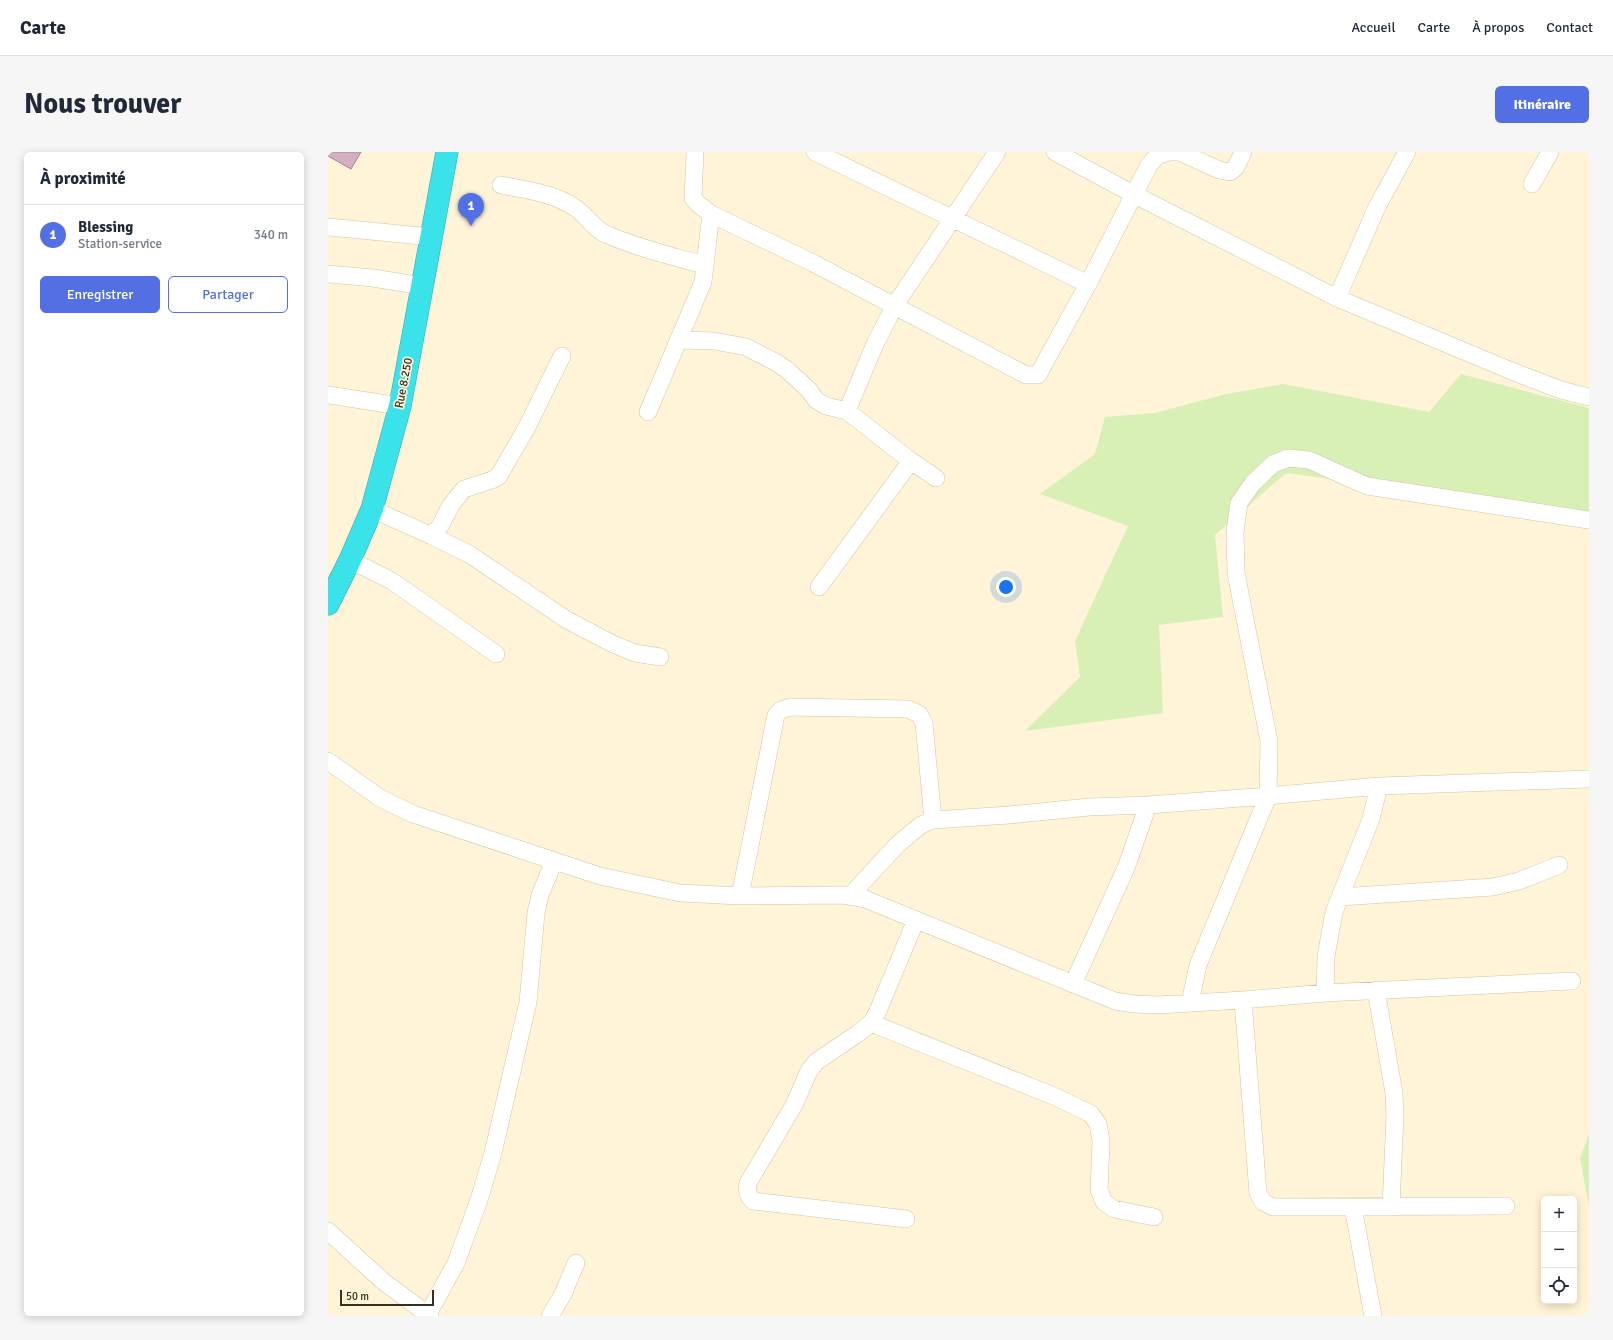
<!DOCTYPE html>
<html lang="fr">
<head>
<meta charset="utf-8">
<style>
	:root { --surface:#fff; --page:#f6f6f7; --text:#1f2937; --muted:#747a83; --line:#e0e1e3; --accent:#536fe4 }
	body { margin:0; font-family:Signika,sans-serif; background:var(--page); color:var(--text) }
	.controls { position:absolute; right:12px; bottom:12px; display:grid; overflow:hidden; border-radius:6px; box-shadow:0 2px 10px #0003 }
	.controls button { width:36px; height:36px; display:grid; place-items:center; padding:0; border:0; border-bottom:1px solid var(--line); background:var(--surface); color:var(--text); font:20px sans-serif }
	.scale { position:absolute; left:12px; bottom:10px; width:94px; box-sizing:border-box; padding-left:4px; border:2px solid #353022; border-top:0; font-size:11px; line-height:14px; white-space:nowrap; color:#353022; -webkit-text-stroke:3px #fff4d7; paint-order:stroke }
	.you { position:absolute; left:678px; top:435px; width:14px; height:14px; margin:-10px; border:3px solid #fff; border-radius:50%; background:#1a73e8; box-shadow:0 0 0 6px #1a73e833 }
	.badge { display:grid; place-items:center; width:26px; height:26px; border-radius:50%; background:var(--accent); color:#fff; font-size:13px; font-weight:700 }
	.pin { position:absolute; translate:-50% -33px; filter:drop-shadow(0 1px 2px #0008) }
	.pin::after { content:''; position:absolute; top:21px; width:14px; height:12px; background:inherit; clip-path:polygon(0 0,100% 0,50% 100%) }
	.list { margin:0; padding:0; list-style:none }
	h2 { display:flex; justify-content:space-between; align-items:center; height:52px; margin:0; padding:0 16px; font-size:17px }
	h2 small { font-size:13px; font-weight:400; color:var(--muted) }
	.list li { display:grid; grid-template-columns:26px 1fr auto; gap:12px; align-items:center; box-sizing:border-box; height:60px; padding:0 16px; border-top:1px solid var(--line) }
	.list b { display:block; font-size:15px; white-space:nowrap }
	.list p { margin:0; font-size:13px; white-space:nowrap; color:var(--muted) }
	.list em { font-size:13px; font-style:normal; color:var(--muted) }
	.actions { display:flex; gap:8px; padding:12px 16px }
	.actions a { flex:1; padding:9px 0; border:1px solid var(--accent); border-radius:6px; text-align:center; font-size:14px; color:var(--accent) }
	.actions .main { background:var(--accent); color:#fff }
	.icon { flex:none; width:22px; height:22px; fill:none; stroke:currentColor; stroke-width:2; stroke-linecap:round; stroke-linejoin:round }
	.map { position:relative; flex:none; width:1261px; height:1164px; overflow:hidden; border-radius:6px }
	header { display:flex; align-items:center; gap:24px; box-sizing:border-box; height:56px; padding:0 20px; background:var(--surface); border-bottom:1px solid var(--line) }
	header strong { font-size:19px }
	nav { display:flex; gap:22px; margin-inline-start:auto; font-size:14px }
	.intro { display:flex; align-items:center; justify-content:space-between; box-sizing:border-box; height:96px; padding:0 24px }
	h1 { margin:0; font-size:28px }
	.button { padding:10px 18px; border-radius:6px; background:var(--accent); color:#fff; font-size:14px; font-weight:700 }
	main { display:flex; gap:24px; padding:0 24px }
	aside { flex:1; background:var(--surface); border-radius:6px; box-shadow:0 2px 10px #0003 }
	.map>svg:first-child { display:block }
	.green { fill:#d8efb5 }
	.building { fill:#d4afc2; stroke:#a48193 }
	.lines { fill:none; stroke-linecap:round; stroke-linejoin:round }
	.minor-casing { stroke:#d1c4a1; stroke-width:18 }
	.highway-casing { stroke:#38a4a3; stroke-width:23 }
	.minor { stroke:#fff; stroke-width:17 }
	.highway { stroke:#3ae3e9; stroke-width:22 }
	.labels { text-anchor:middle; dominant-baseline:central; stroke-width:3.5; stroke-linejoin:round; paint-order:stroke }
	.street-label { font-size:12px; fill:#353022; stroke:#fff4d7 }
</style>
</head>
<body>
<header>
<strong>Carte</strong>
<nav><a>Accueil</a><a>Carte</a><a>À propos</a><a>Contact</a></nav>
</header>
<div class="intro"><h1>Nous trouver</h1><a class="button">Itinéraire</a></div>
<main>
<aside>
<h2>À proximité<small></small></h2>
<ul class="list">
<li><span class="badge">1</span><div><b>Blessing</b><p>Station-service</p></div><em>340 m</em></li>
</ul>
<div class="actions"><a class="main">Enregistrer</a><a>Partager</a></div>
</aside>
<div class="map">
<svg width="1261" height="1164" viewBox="0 0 1261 1164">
	<rect width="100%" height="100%" fill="#fff4d7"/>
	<path class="green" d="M1133 222 1261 256V362L958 321 887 383 895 465 831 473 835 561 697 579 752 525 747 489 800 374 712 342 767 302 777 265 827 261 894 243 955 232 1101 260Z
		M1261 982V1055L1252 1006Z"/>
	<path class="building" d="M0 0H33L23 17 0 4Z"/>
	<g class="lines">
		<defs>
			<path id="minor" d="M367 0 365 46 370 52 383 62 485 111 698 223H710L760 132 821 13 830 3 841 0H852L891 18 902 20 908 15 915 0
				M487 0 760 132
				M727 0 807 43 1009 146 1186 220 1233 238 1261 245
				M1204 32 1222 0
				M173 33C198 38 225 41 246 55 258 62 265 77 278 82 309 96 344 104 376 113
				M0 75 104 85
				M0 122 45 126 94 134
				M1009 146 1049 55 1079 0
				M350 188 386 189 418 195 449 211 458 217 481 238 488 248 498 254 519 259 583 309 608 326
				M0 243 72 254
				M519 259 547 192 567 153 669 0
				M320 260 375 130 383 62
				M44 357 104 384 141 402 239 468 285 492 307 501 332 505
				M1261 368 1039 334 981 308 960 306 945 312 925 331 911 351 907 380 908 421 941 589 940 644 1051 634 1261 627
				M104 384 112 374 123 353 136 337 164 328 170 325 198 277 234 204
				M22 408 64 429 168 502
				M491 435 583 309
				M0 609 52 646 85 662 272 724 352 741 412 744 514 743 537 747 787 849 806 852 830 853 915 848 997 841 1244 829
				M412 744 448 563 453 558 462 555 580 557 591 562 596 571 605 668
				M522 744 570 692 593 673 605 668 681 663 761 655 820 653 940 644 870 813 862 851
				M1012 745 1165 735 1191 729 1231 713
				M745 832 798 716 820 653
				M1048 838 1066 941 1067 963 1063 1055
				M997 841 998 804 1006 760 1043 667 1051 634
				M915 848 930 1041 935 1050 945 1055 1178 1054
				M543 871 728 945 763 962 770 972 773 989 771 1038 776 1050 786 1057 826 1065
				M1025 1055 1045 1164
				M578 1067 425 1049C419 1043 419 1039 420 1031L466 953 481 919 488 910 529 882 543 871 549 861 588 768
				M0 1079 56 1130 102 1164
				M100 1162 128 1111 151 1048 165 1001 200 850 208 761 212 743 226 709
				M222 1164 235 1142 248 1111"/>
			<path id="highway" d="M0 452 22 408 44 357 72 254 119 0"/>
		</defs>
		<use href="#minor" class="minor-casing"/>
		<use href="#highway" class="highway-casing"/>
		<use href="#minor" class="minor"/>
		<use href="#highway" class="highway"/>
	</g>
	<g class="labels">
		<g class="street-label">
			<text transform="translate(76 231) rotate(-79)">Rue 8.250</text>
		</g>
	</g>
</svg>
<div class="controls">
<button>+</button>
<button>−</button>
<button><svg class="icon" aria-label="locate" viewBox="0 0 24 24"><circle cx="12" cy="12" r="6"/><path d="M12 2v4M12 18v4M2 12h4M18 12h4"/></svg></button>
</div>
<div class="scale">50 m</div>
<div class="you"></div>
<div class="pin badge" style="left:143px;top:74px">1</div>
</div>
</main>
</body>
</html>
